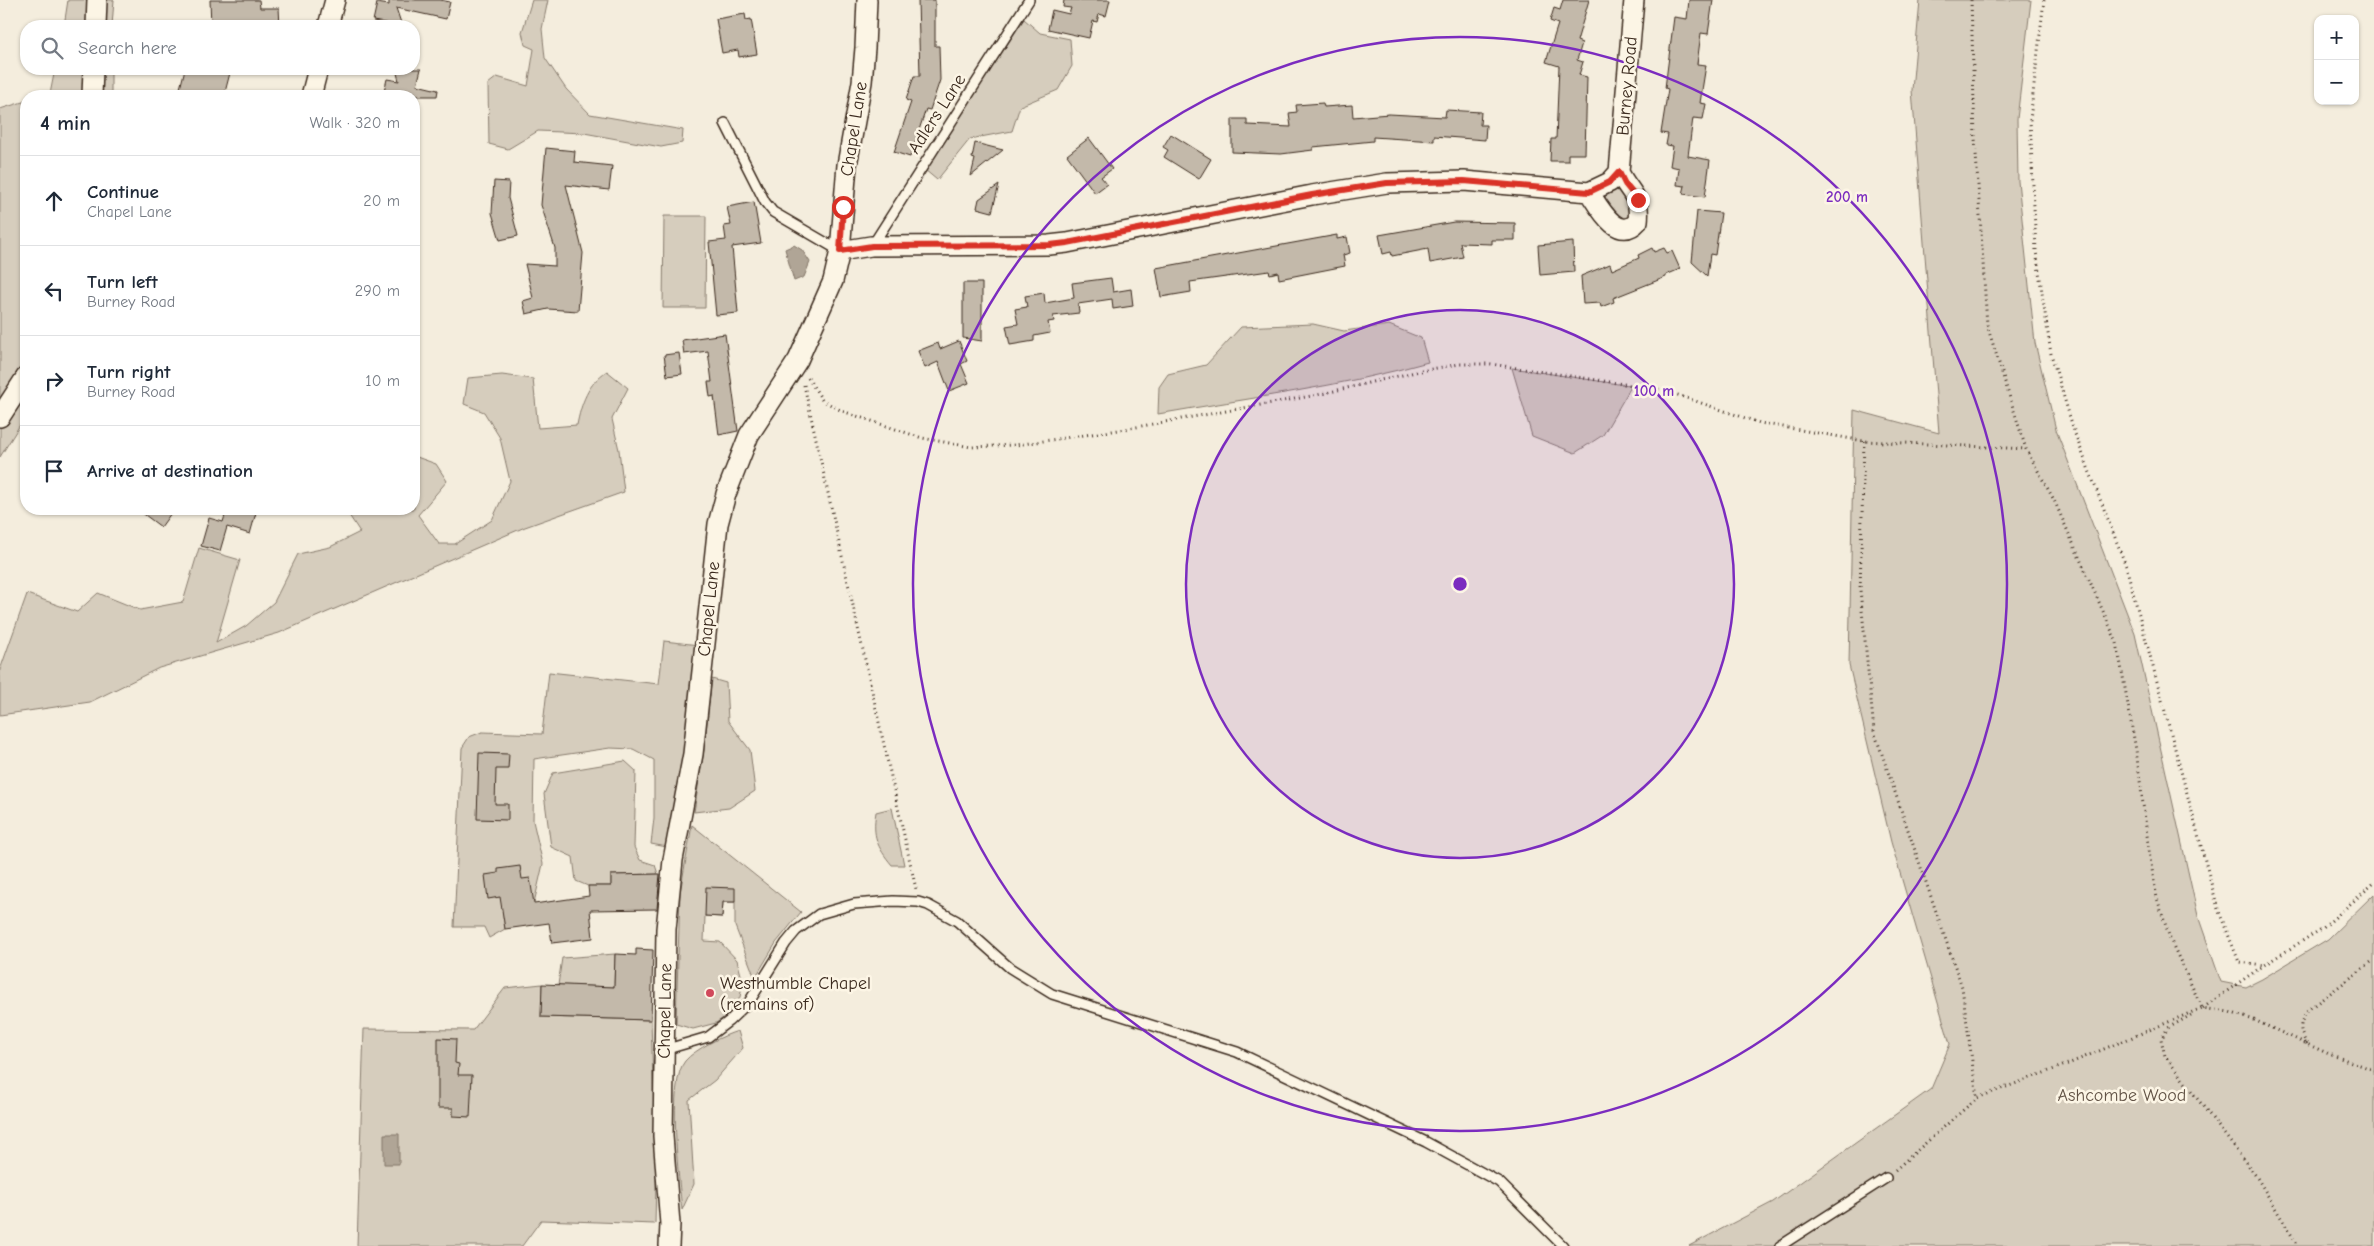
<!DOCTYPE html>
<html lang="en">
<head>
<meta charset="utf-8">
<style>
	:root { --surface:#fff; --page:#f6f6f7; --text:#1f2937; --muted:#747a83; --line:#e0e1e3 }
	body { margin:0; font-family:"Comic Neue",sans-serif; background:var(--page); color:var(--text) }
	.controls { position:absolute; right:15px; top:15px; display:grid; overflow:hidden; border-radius:10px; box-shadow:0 1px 4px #0004 }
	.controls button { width:45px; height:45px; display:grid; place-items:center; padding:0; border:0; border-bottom:1px solid var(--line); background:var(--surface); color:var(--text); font:25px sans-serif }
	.stop { position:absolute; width:15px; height:15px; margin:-11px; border:4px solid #d93025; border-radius:50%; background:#fff }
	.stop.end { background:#d93025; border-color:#fff; box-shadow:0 1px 5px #0008 }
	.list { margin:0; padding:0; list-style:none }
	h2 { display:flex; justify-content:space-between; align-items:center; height:65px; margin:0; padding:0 20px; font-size:21px }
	h2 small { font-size:16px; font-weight:400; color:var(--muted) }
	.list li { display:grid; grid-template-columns:32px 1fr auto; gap:15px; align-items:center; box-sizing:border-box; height:90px; padding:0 20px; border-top:1px solid var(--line) }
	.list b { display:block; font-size:19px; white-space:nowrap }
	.list p { margin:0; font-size:16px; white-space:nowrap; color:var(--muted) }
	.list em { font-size:16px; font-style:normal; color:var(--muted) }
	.icon { flex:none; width:28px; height:28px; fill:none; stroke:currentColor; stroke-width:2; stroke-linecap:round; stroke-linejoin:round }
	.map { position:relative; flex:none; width:2374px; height:1246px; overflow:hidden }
	.search { position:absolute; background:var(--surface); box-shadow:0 1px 4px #0004; left:20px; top:20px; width:400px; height:55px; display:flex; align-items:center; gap:12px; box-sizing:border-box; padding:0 18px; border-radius:20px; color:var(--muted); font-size:19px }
	.panel { position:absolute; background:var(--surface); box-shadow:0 1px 4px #0004; left:20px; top:90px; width:400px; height:425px; border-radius:20px }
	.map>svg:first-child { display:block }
	.green { fill:#d6cdbd; stroke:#887c6e }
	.water { fill:#b0a596; stroke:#817466 }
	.building { fill:#c3b9aa; stroke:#3b2a1e }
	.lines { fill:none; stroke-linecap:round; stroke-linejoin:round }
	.lane-casing { stroke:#3b2a1e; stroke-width:12 }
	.street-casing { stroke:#3b2a1e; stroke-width:22 }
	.path { stroke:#3b2a1e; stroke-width:3; stroke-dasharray:1 4; stroke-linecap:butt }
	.lane { stroke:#fcf5e5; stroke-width:9 }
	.street { stroke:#fcf5e5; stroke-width:19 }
	.route { stroke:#d93025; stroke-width:6 }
	.ring { fill:none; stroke:#7b2cbf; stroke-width:2.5 }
	.poi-dot { fill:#d1495b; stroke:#fcf5e5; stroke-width:2 }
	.labels { text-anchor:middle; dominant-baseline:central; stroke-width:5; stroke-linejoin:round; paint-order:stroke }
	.street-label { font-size:18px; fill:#3b2a1e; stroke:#fcf5e5 }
	.poi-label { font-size:18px; fill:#3b2a1e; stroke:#fcf5e5; text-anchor:start }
	.park-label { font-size:18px; fill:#625346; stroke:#fcf5e5 }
	.centre { fill:#7b2cbf; stroke:#fcf5e5; stroke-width:2.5 }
	.ring-label { font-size:15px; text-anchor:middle; font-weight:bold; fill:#7b2cbf; stroke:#fcf5e5; stroke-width:5; stroke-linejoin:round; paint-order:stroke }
</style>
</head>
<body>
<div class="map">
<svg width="2374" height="1246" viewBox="0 0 2374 1246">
	<rect width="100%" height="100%" fill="#f4eddd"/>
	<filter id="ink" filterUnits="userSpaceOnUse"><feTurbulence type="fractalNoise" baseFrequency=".02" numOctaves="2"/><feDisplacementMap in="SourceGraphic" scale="10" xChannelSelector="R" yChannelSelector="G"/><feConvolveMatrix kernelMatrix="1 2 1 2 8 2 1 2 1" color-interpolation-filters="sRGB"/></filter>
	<g filter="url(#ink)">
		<path class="green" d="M68 0H114L112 26H64Z
			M532 0H548L542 29 545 58 566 89 590 114 683 130 682 143 661 147 584 133 538 131 508 149 489 144 488 84 497 77 528 86 534 49 525 45 522 32Z
			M1920 0H2031L2017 119 2018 181 2035 343 2056 430 2135 634 2198 916 2221 982 2246 987 2262 979 2328 939 2374 894V1246H1689L1773 1202 1931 1089 1950 1044 1891 842 1849 665 1854 410 1939 433 1912 90Z
			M1024 19 1040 33 1070 39 1072 66 1058 90 1020 106 1012 131 970 139 937 180 925 170Z
			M55 69H111V96H43L50 94Z
			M26 101V415L0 457V109Z
			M1622 190 1632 205 1631 214 1624 220C1613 216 1605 207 1605 195L1611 191Z
			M664 216H706L705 308H663Z
			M1313 324 1344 331 1389 325 1421 338 1428 362C1340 387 1249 398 1158 414L1159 387 1168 374 1206 365 1241 327Z
			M1512 368 1618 384 1632 385 1603 435 1575 453 1532 436Z
			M607 371 628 388 612 419 619 450 624 492 525 527 279 633 159 668 90 702 0 715V670L27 594 77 612 98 593 140 610 183 602 199 548 240 560 216 643 246 626 274 602 298 554 330 547 360 532 345 509H414V456L436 464 447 481 418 515 439 544H455L492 520 510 481 500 438 484 412 464 404 468 378 502 375 533 379 538 428 577 425C581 404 588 383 607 371Z
			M664 641 699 645 686 750 667 847 651 844 654 818V760L633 749 610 748 534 759 533 821 543 864 534 903 502 907 505 929 489 938 484 927H454L462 748 469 737 482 732 542 734 549 672 659 684Z
			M712 679 726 683 728 721 750 750 755 791 729 808 694 812 704 750Z
			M625 761 636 771 634 847 640 860 655 865 658 874 611 875V886H588L576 881 573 857 551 847 544 794 553 773Z
			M892 808 904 865H892C877 847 872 836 876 812Z
			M692 825 801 912 776 943 755 978 735 926V902H723L722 917 705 916 704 941 720 942 737 960 743 982 740 997 732 1012 716 1023 693 1029 676 1024 680 893Z
			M615 954 614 987 558 985 562 958Z
			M542 984 541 1017 651 1020 656 1181 655 1224 541 1220 522 1246H357L364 1029 473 1030 505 988Z
			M738 1031 743 1048 715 1080 689 1100 694 1184 682 1210C679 1181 667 1082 685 1061 695 1049 724 1035 738 1031Z"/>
		<path class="water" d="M794 245 802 250 810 262 804 277 794 281 785 249Z
			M384 1134H399V1164H384Z"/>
		<path class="building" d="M210 0H259L260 8H279L280 26H211Z
			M389 0H440L450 2 446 19 396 8 402 26 373 21 377 3 389 5Z
			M918 0H935V46H939L940 80 930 110 926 109 910 157 894 152 911 102 906 100 914 76H920Z
			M1064 0H1110L1106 16 1099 14 1097 22 1093 21 1089 38 1048 29 1052 10 1069 14 1071 8 1063 7Z
			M1563 0H1589L1577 41 1582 43 1577 60 1583 62 1579 75 1587 77 1585 154H1568V161H1550L1551 139H1556L1559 66 1546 62 1558 24 1550 21 1554 8 1560 10Z
			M1689 0H1713L1708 34 1701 33 1697 64 1706 65 1700 103 1706 104 1703 119 1693 118 1688 156 1710 160 1705 197 1683 194 1685 186 1677 185 1679 168 1670 166 1673 146 1666 145 1668 134 1661 133 1668 89 1665 88 1674 17 1687 19Z
			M745 14 746 20 751 19 757 54 739 57 738 50 722 53 716 19Z
			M185 69H231L224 96H178Z
			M396 69H421L417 85 438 90 437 96H383L387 79 399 81Z
			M1323 103 1324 107 1352 105 1353 117 1389 114 1445 117 1446 110 1481 112 1480 125H1486L1485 140 1434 136V141L1373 137V141L1313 147V150L1281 154 1232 152V119H1247V125L1291 127 1289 113 1297 112 1296 105Z
			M1171 134 1211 159 1199 179 1164 157 1168 150 1163 147Z
			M1089 138 1112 169 1101 177 1107 184 1095 193 1067 155Z
			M975 143 1003 150 971 176 975 159 972 158Z
			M546 148 575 151 574 162 612 166 609 190 566 185 583 253 578 311 548 309 526 314 523 301 533 298 525 264 555 266V248L541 205Z
			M494 181 509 182 508 198 518 236 500 240 492 213Z
			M999 185 992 212 977 208 979 199Z
			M754 202 761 243 732 247 738 313 716 315 709 242 726 240 724 226 731 225 727 207Z
			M1697 211 1721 213 1715 255 1710 254 1707 276 1692 262Z
			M1454 222 1515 223V240H1492V244L1460 243 1463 257 1430 263 1428 249 1392 256 1391 252 1383 254 1379 235Z
			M1337 235V239L1347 237 1350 253 1343 255 1345 266 1279 279 1278 272 1270 274 1269 271 1190 282 1191 292 1161 297 1156 268Z
			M1573 242 1574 272 1540 275 1538 245Z
			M1652 248 1654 252 1664 248 1667 253 1672 251 1680 269 1666 275V277L1613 298 1614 302 1601 307 1600 303 1583 304 1581 276 1610 264 1612 270 1639 258 1638 255Z
			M1111 278 1113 292 1131 289 1133 306 1113 309 1112 299 1078 304 1079 313 1053 316 1054 321 1048 322 1050 333 1034 336V341L1010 345 1006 326 1018 324 1015 309 1027 307 1025 296 1044 293 1045 303 1074 298 1072 283Z
			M963 283H982V341L963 338Z
			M725 334 738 431 719 435 714 396 710 397 708 382H712L708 351 684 354 682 340Z
			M959 341 967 361 961 364 969 383 949 391 938 362 925 368 918 351 938 343 940 349Z
			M679 353 682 374 667 376 664 355Z
			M137 509H174L161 527Z
			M227 509H257L250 534 227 527 220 551 201 546 209 518 223 522Z
			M479 753 509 754 508 769H496L495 804H508V820L477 819Z
			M520 866 522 879 530 878 534 904 589 896 588 886H611V875L660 874 657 909 590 910 593 938 552 943 549 923 505 929 500 897 488 899 485 875 498 873V869Z
			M706 887 735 888V902H723L722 917 705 916Z
			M636 949 653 950 651 1020 541 1017 542 984 614 987 615 954 636 955Z
			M438 1038 456 1039 455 1063 459 1064 458 1075H472L470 1117 453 1116V1108H438Z"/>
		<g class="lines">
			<defs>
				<path id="lane" d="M725 123 765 202 773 212 840 251
					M872 246 1029 0
					M664 1050 708 1037 729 1021 749 1002 786 943 796 931 819 914 854 904 893 901 918 902 928 905 957 921 1010 968 1052 994 1237 1052 1426 1142 1499 1182 1563 1246
					M1780 1246 1886 1178"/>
				<path id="street" d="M96 26 97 0
					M328 26 335 0
					M92 96 93 69
					M311 96 318 69
					M1589 192C1599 207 1618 244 1638 221 1641 195 1629 193 1619 172
					M840 251 871 246 1049 245 1067 243 1312 195 1387 183 1464 181 1589 192 1610 182 1619 172 1634 0
					M0 417 26 377
					M669 1246 670 1224 663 1136 666 929 673 860 693 754 718 524 726 494 749 435 798 360 833 281 840 251 847 165 862 82 865 48 867 0"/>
			</defs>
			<use href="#lane" class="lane-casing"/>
			<use href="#street" class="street-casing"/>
			<path class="path" d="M1971 0 1975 138 1987 325 2026 449 2054 500 2117 643 2136 750 2150 858 2157 898 2170 939 2202 1008
				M2044 0 2030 120 2036 251 2051 354 2075 434 2126 566 2218 909 2239 962 2264 965
				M808 378 822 400 842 411 922 438 971 447 1016 445 1119 430 1317 395 1415 372 1459 364H1491L1663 390 1760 423 1864 441 2026 449
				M804 385 916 889
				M1864 441 1860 590 1874 731 1962 987 1977 1098
				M2203 1008 2264 965 2323 928 2374 883
				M2191 1015 2168 1028 2161 1039 2165 1056 2256 1176 2298 1246
				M2307 1044C2298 1030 2299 1022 2309 1009L2374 960
				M1895 1170 1977 1098 2068 1064 2202 1008 2229 1012 2254 1020 2329 1054 2374 1070"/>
			<use href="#lane" class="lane"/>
			<use href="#street" class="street"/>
		</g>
	</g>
	<g class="lines" filter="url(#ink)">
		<path class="route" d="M843 207 840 251 872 246 1050 245 1067 243 1312 195 1387 183 1464 181 1589 192 1610 182 1619 172 1625 184 1638 200"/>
	</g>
	<circle cx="1460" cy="584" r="274" fill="#7b2cbf" fill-opacity=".12"/>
	<g class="ring">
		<circle cx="1460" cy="584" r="274"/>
		<circle cx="1460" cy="584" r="547"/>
	</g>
	<circle class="poi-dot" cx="710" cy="993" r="5"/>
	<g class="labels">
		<g class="street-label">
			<text transform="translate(1627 86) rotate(-85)">Burney Road</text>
			<text transform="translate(937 114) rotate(-57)">Adlers Lane</text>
			<text transform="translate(854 129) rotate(-81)">Chapel Lane</text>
			<text transform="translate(709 609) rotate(-84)">Chapel Lane</text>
			<text transform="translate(665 1011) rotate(-89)">Chapel Lane</text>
		</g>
		<g class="poi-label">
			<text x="720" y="983">Westhumble Chapel<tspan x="720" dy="21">(remains of)</tspan></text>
		</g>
		<g class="park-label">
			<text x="2122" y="1095">Ashcombe Wood</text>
		</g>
	</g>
	<circle cx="1460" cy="584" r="8" class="centre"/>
	<g class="ring-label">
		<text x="1847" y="202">200 m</text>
		<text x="1654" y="396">100 m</text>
	</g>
</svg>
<div class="controls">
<button>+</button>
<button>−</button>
</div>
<div class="stop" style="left:843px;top:207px"></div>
<div class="stop end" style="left:1638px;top:200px"></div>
<div class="search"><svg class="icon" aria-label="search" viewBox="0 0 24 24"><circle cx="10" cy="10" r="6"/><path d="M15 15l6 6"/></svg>Search here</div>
<section class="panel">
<h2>4 min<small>Walk · 320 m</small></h2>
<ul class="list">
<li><svg class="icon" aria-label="ahead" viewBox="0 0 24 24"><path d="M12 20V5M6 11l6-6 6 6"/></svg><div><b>Continue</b><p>Chapel Lane</p></div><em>20 m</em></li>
<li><svg class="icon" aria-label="left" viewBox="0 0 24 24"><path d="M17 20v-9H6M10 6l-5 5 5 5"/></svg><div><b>Turn left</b><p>Burney Road</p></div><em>290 m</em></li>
<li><svg class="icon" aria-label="right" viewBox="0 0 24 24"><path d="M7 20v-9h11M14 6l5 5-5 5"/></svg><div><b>Turn right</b><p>Burney Road</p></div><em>10 m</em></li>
<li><svg class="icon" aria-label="arrive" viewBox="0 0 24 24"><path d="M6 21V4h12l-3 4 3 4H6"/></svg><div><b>Arrive at destination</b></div></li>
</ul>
</section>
</div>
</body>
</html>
